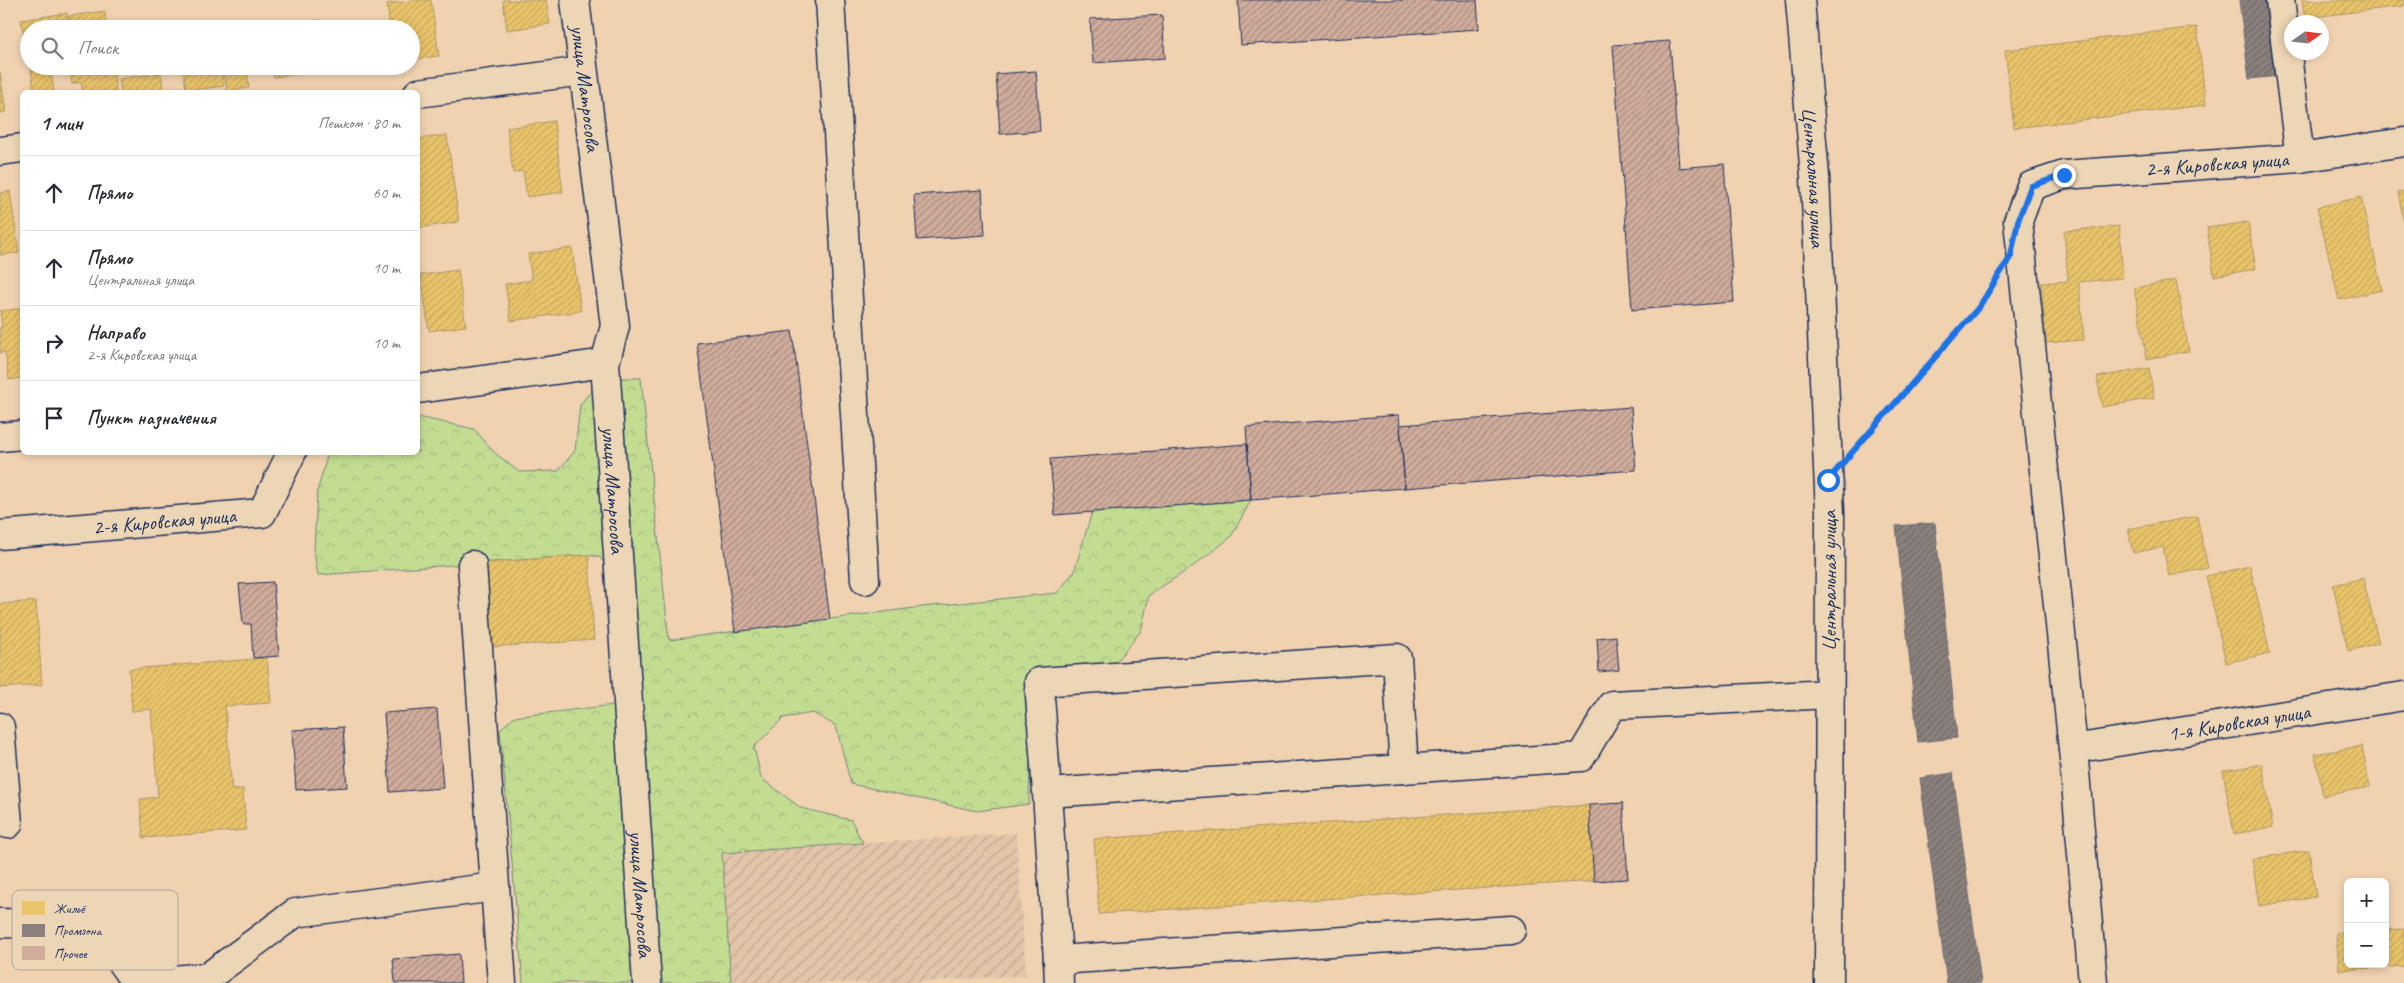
<!DOCTYPE html>
<html lang="ru">
<head>
<meta charset="utf-8">
<style>
	:root { --surface:#fff; --page:#f7f7f7; --text:#2b2b33; --muted:#7c7c81; --line:#e1e1e2 }
	body { margin:0; font-family:Caveat,sans-serif; background:var(--page); color:var(--text) }
	.controls { position:absolute; right:15px; bottom:15px; display:grid; overflow:hidden; border-radius:8px; box-shadow:0 2px 8px #0003 }
	.controls button { width:45px; height:45px; display:grid; place-items:center; padding:0; border:0; border-bottom:1px solid var(--line); background:var(--surface); color:var(--text); font:25px sans-serif }
	.compass { position:absolute; left:2284px; top:15px; width:45px; height:45px; border-radius:50%; background:var(--surface); box-shadow:0 2px 8px #0003; rotate:76deg }
	.stop { position:absolute; width:15px; height:15px; margin:-11px; border:4px solid #1a73e8; border-radius:50%; background:#fff }
	.stop.end { background:#1a73e8; border-color:#fff; box-shadow:0 1px 5px #0008 }
	.list { margin:0; padding:0; list-style:none }
	h2 { display:flex; justify-content:space-between; align-items:center; height:65px; margin:0; padding:0 20px; font-size:21px }
	h2 small { font-size:16px; font-weight:400; color:var(--muted) }
	.list li { display:grid; grid-template-columns:32px 1fr auto; gap:15px; align-items:center; box-sizing:border-box; height:75px; padding:0 20px; border-top:1px solid var(--line) }
	.list b { display:block; font-size:19px; white-space:nowrap }
	.list p { margin:0; font-size:16px; white-space:nowrap; color:var(--muted) }
	.list em { font-size:16px; font-style:normal; color:var(--muted) }
	.icon { flex:none; width:28px; height:28px; fill:none; stroke:currentColor; stroke-width:2; stroke-linecap:round; stroke-linejoin:round }
	.map { position:relative; flex:none; width:2404px; height:983px; overflow:hidden }
	.search { position:absolute; background:var(--surface); box-shadow:0 2px 8px #0003; left:20px; top:20px; width:400px; height:55px; display:flex; align-items:center; gap:12px; box-sizing:border-box; padding:0 18px; border-radius:28px; color:var(--muted); font-size:19px }
	.panel { position:absolute; background:var(--surface); box-shadow:0 2px 8px #0003; left:20px; top:90px; width:400px; height:365px; border-radius:8px }
	.map>svg:first-child { display:block }
	.industrial { fill:url(#industrial-furrows) }
	.forest { fill:url(#forest-crowns); stroke:#6f8678 }
	.homes { fill:url(#homes-hatch); stroke:#ab9766 }
	.industry { fill:url(#industry-hatch); stroke:#696873 }
	.building { fill:url(#building-hatch); stroke:#1b2f5e }
	.lines { fill:none; stroke-linecap:round; stroke-linejoin:round }
	.minor-casing { stroke:#1b2f5e; stroke-width:31 }
	.path { stroke:#1b2f5e; stroke-width:3; stroke-dasharray:5 4; stroke-linecap:butt }
	.minor { stroke:#edd6b5; stroke-width:28 }
	.route { stroke:#1a73e8; stroke-width:6 }
	.labels { text-anchor:middle; dominant-baseline:central; stroke-width:5; stroke-linejoin:round; paint-order:stroke }
	.street-label { font-size:21px; fill:#1b2f5e; stroke:#edd6b5 }
	.key { fill:#edd6b5; stroke:#aea49b; stroke-width:1 }
	.key-label { font-size:14px; fill:#1b2f5e }
</style>
</head>
<body>
<div class="map">
<svg width="2404" height="983" viewBox="0 0 2404 983">
	<defs>
		<pattern id="industrial-furrows" width="10" height="10" patternUnits="userSpaceOnUse" patternTransform="scale(1.25)"><rect width="10" height="10" fill="#e2c4a8"/><path d="M-1 1l2-2M0 10L10 0M9 11l2-2" fill="none" stroke="#c1a993"/></pattern>
		<pattern id="forest-crowns" width="20" height="18" patternUnits="userSpaceOnUse" patternTransform="scale(1.25)"><rect width="20" height="18" fill="#c3dc92"/><path d="M2 6a3 3 0 1 1 6 0M12 15a3 3 0 1 1 6 0" fill="none" stroke="#a7bd80"/></pattern>
		<pattern id="homes-hatch" width="6" height="6" patternUnits="userSpaceOnUse" patternTransform="scale(1.25)"><rect width="6" height="6" fill="#e9c46a"/><path d="M-1 1l2-2M0 6l6-6M5 7l2-2" fill="none" stroke="#c7a95e"/></pattern>
		<pattern id="industry-hatch" width="6" height="6" patternUnits="userSpaceOnUse" patternTransform="scale(1.25)"><rect width="6" height="6" fill="#8a817c"/><path d="M-1 1l2-2M0 6l6-6M5 7l2-2" fill="none" stroke="#706a69"/></pattern>
		<pattern id="building-hatch" width="6" height="6" patternUnits="userSpaceOnUse" patternTransform="scale(1.25)"><rect width="6" height="6" fill="#d0ac9b"/><path d="M-1 1l2-2M0 6l6-6M5 7l2-2" fill="none" stroke="#a88c82"/></pattern>
	</defs>
	<rect width="100%" height="100%" fill="#f0d2b1"/>
	<filter id="ink" filterUnits="userSpaceOnUse"><feTurbulence type="fractalNoise" baseFrequency=".02" numOctaves="2"/><feDisplacementMap in="SourceGraphic" scale="10" xChannelSelector="R" yChannelSelector="G"/><feConvolveMatrix kernelMatrix="1 2 1 2 8 2 1 2 1" color-interpolation-filters="sRGB"/></filter>
	<g filter="url(#ink)">
		<path class="industrial" d="M1016 833 1026 975 904 983H731L722 853Z"/>
		<path class="forest" d="M620 378H641L669 640 922 607 1057 593 1074 572 1092 512 1251 500 1231 537 1192 567 1149 595 1141 631 1115 663 1032 673 1029 804 977 811 851 784 836 726 813 713 783 718 754 747 761 778 801 808 851 820 863 843 722 853 731 983H523L500 730 513 717 614 705 608 570 600 557 588 555 318 575 314 552 317 492 328 453 418 452V417L474 429 494 452 519 472 558 471 575 451 580 405 597 383Z"/>
		<path class="homes" d="M416 0H431L439 56 411 60V29H390L387 4Z
			M503 0H546L550 24 507 30Z
			M2302 0H2404V6L2305 18Z
			M105 11 107 29H70L69 16Z
			M67 13 69 29H29V36L24 37 21 20Z
			M320 20 321 29H267V28Z
			M2197 27 2206 105 2014 128 2005 50Z
			M31 66H50L54 92H34Z
			M70 66H113L116 92H83L81 82 72 84Z
			M183 66H221L224 86 186 91Z
			M272 66H326L327 70 274 77Z
			M247 70 249 88 227 91 224 73Z
			M0 72 6 112 0 113Z
			M161 73 164 92H121L119 79Z
			M554 121 563 192 527 197 523 171 513 173 507 128Z
			M447 135 459 222 418 228V161H420L418 139Z
			M10 191 19 253 0 255V193Z
			M2404 191V223L2398 192Z
			M2361 197 2382 290 2339 300 2317 207Z
			M2248 222 2256 269 2214 276 2207 228Z
			M2119 226 2123 278 2079 282 2084 340 2046 343 2041 283 2068 281 2064 231Z
			M572 248 581 311 511 321 505 284 532 280 528 254Z
			M458 270 466 326 429 331 421 275Z
			M2176 280 2189 351 2147 359 2134 288Z
			M22 308V378L9 380 5 352 0 353V327H2L0 311Z
			M2149 368 2154 398 2102 407 2097 377Z
			M2197 516 2208 568 2169 576 2163 547 2133 553 2128 529Z
			M589 555 594 640 490 647 485 563Z
			M2250 566 2270 653 2226 663 2206 576Z
			M2363 578 2379 643 2348 651 2333 585Z
			M36 601 42 685 0 688V604Z
			M267 658 271 703 225 706 232 790 243 789 246 830 143 838 140 799 158 797 151 709 132 711 129 669Z
			M2362 746 2370 787 2323 796 2315 754Z
			M2262 764 2273 827 2234 834 2223 771Z
			M1589 805 1594 881 1099 914 1094 839Z
			M2309 850 2316 897 2259 906 2252 859Z
			M2404 929V966L2339 970 2336 933H2348V964H2385V930Z"/>
		<path class="industry" d="M2239 0H2271L2280 76 2249 79Z
			M1935 523 1957 738 1918 742 1896 526Z
			M1953 773 1981 983H1947L1920 778Z"/>
		<path class="building" d="M1238 0H1477L1479 29 1241 45Z
			M1162 15 1165 58 1093 63 1090 19Z
			M1670 41 1679 168 1724 164 1734 302 1632 310 1613 45Z
			M1036 71 1040 131 1000 134 996 74Z
			M982 190 985 235 917 240 914 195Z
			M792 331 830 619 735 632 697 343Z
			M1631 407 1636 470 1405 488 1400 425Z
			M1399 415 1405 488 1251 500 1246 427Z
			M1247 444 1251 500 1055 515 1050 459Z
			M273 582 279 656 253 658 251 624H243L239 584Z
			M1616 636 1619 670 1599 672 1597 638Z
			M437 709 443 788 390 792 384 713Z
			M343 727 347 787 296 790 292 730Z
			M1623 803 1628 879 1594 881 1589 805Z
			M459 954 461 983H395L393 959Z"/>
		<g class="lines">
			<defs>
				<g id="minor">
					<path id="s1" d="M575 0 615 326 605 363 647 983"/>
					<path d="M830 0 865 580"/>
					<path id="s2" d="M1800 0 1815 177 1830 513 1829 983"/>
					<path d="M2280 0 2300 158"/>
					<path d="M418 93 583 71"/>
					<path d="M0 151 22 148"/>
					<path d="M418 389 605 363"/>
					<path d="M0 437 22 435"/>
					<path id="s3" d="M0 535 262 513 292 452"/>
					<path d="M472 565 502 983"/>
					<path d="M0 727 8 824"/>
					<path id="s4" d="M2073 749 2404 696"/>
					<path d="M1047 793 1039 682 1397 658 1404 769"/>
					<path d="M0 923 75 925 111 948 136 983"/>
					<path d="M1511 930 1058 960 1047 793 1581 757 1612 705 1830 694"/>
					<path d="M1058 960 1059 983"/>
					<path d="M136 983 208 977 295 913 495 887"/>
					<path id="s5" d="M2093 983 2073 749 2018 221 2031 186 2064 175 2300 158 2404 142"/>
				</g>
			</defs>
			<use href="#minor" class="minor-casing"/>
			<path class="path" d="M1860 444 1979 307 1992 285"/>
			<use href="#minor" class="minor"/>
		</g>
	</g>
	<g class="lines" filter="url(#ink)">
		<path class="route" d="M1828 480 1979 307 2011 256 2018 221 2031 186 2064 175"/>
	</g>
	<g class="labels">
		<g class="street-label">
			<text stroke="none"><textPath href="#s1" startOffset="89">улица Матросова</textPath></text>
			<text stroke="none"><textPath href="#s5" startOffset="991">2-я Кировская улица</textPath></text>
			<text stroke="none"><textPath href="#s2" startOffset="178">Центральная улица</textPath></text>
			<text stroke="none"><textPath href="#s1" startOffset="494">улица Матросова</textPath></text>
			<text stroke="none"><textPath href="#s3" startOffset="165">2-я Кировская улица</textPath></text>
			<text transform="translate(1829 581) rotate(-90)">Центральная улица</text>
			<text stroke="none"><textPath href="#s4" startOffset="168">1-я Кировская улица</textPath></text>
			<text stroke="none"><textPath href="#s1" startOffset="899">улица Матросова</textPath></text>
		</g>
	</g>
	<rect x="12" y="890" width="166" height="80" rx="8" class="key"/>
	<rect x="22" y="901" width="23" height="14" fill="#e9c46a"/>
	<rect x="22" y="924" width="23" height="13" fill="#8a817c"/>
	<rect x="22" y="946" width="23" height="14" fill="#d0ac9b"/>
	<g class="key-label">
		<text x="54" y="913">Жильё</text>
		<text x="54" y="935">Промзона</text>
		<text x="54" y="958">Прочее</text>
	</g>
</svg>
<div class="controls">
<button>+</button>
<button>−</button>
</div>
<svg class="compass" viewBox="-18 -18 36 36"><path d="M0-13l5 13h-10z" fill="#e53935"/><path d="M0 13l5-13h-10z" fill="#7c7c81"/></svg>
<div class="stop" style="left:1828px;top:480px"></div>
<div class="stop end" style="left:2064px;top:175px"></div>
<div class="search"><svg class="icon" aria-label="search" viewBox="0 0 24 24"><circle cx="10" cy="10" r="6"/><path d="M15 15l6 6"/></svg>Поиск</div>
<section class="panel">
<h2>1 мин<small>Пешком · 80 m</small></h2>
<ul class="list">
<li><svg class="icon" aria-label="ahead" viewBox="0 0 24 24"><path d="M12 20V5M6 11l6-6 6 6"/></svg><div><b>Прямо</b></div><em>60 m</em></li>
<li><svg class="icon" aria-label="ahead" viewBox="0 0 24 24"><path d="M12 20V5M6 11l6-6 6 6"/></svg><div><b>Прямо</b><p>Центральная улица</p></div><em>10 m</em></li>
<li><svg class="icon" aria-label="right" viewBox="0 0 24 24"><path d="M7 20v-9h11M14 6l5 5-5 5"/></svg><div><b>Направо</b><p>2-я Кировская улица</p></div><em>10 m</em></li>
<li><svg class="icon" aria-label="arrive" viewBox="0 0 24 24"><path d="M6 21V4h12l-3 4 3 4H6"/></svg><div><b>Пункт назначения</b></div></li>
</ul>
</section>
</div>
</body>
</html>
